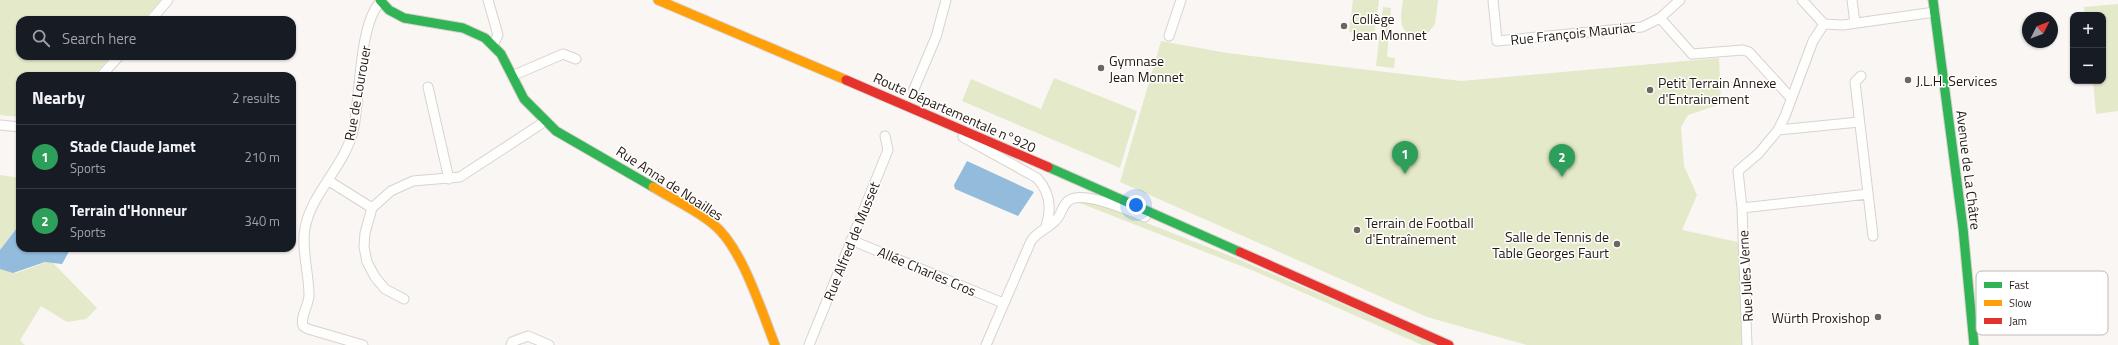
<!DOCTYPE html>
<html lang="en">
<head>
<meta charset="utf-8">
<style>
	:root { --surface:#171b24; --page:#242831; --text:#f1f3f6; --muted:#9ea1a6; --line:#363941; --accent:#6f6660 }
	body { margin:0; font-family:"Titillium Web",sans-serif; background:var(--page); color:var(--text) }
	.controls { position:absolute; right:12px; top:12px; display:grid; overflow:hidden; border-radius:8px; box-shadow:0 1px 3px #0004 }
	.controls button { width:36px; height:36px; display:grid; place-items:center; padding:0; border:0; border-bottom:1px solid var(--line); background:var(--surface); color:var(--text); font:20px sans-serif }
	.compass { position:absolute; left:2022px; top:12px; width:36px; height:36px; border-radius:50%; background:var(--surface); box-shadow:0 1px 3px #0004; rotate:48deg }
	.you { position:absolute; left:1136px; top:205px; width:14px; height:14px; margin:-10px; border:3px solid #fff; border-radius:50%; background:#1a73e8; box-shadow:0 0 0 6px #1a73e833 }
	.badge { display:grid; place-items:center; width:26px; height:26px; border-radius:50%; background:var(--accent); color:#fff; font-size:13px; font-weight:700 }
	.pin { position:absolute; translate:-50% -33px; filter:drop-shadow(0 1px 2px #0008) }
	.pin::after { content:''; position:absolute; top:21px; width:14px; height:12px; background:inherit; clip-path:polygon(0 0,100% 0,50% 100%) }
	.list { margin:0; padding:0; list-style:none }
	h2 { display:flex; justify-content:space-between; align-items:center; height:52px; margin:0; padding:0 16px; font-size:17px }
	h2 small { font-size:13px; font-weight:400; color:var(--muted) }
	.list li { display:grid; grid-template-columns:26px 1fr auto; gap:12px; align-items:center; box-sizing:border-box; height:64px; padding:0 16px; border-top:1px solid var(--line) }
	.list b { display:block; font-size:15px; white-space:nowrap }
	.list p { margin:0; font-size:13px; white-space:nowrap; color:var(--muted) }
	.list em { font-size:13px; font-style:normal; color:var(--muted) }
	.icon { flex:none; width:22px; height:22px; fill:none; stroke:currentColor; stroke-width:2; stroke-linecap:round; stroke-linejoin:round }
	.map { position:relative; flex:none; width:2118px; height:345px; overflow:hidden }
	.search { position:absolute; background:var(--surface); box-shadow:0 1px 3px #0004; left:16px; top:16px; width:280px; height:44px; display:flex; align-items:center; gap:10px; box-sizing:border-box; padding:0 14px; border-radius:12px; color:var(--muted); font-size:15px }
	.panel { position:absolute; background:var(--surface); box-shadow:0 1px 3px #0004; left:16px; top:72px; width:280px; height:180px; border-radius:12px }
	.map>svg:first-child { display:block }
	.green { fill:#e4e9c9 }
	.water { fill:#92bbdc }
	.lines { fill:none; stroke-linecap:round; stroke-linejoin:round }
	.street-casing { stroke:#dad2ce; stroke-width:11 }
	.fast-casing { stroke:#dad2ce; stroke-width:11 }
	.slow-casing { stroke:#dad2ce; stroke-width:11 }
	.jam-casing { stroke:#dad2ce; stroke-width:11 }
	.street { stroke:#fefefd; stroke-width:9 }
	.fast { stroke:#30b455; stroke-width:9 }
	.slow { stroke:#ff9f0a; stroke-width:9 }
	.jam { stroke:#e5322d; stroke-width:9 }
	.poi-dot { fill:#6f6660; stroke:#fff; stroke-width:1.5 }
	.labels { text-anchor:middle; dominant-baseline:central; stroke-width:3; stroke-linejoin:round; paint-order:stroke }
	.poi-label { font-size:14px; fill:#241811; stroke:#fff; text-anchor:start }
	.street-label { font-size:14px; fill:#241811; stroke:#fff }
	.key { fill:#fff; stroke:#bdbab8; stroke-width:1 }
	.key-label { font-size:11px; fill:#241811 }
</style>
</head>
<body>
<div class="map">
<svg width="2118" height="345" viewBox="0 0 2118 345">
	<rect width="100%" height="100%" fill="#f9f6f4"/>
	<path class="green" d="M0 0H161L143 20H20V56H111L93 76H20V117L0 115Z
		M1353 0H1379L1374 35 1349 32Z
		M1403 0H1438L1435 24 1426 36 1414 37C1397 30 1401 15 1403 0Z
		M2118 4V111L2096 114 2093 81H2103V15H2085L2084 7Z
		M1383 7 1391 8 1387 57 1395 58 1394 68 1376 66Z
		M1161 41 1227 53 1461 81 1719 58 1721 104 1688 115 1681 127 1684 166 1697 195 1682 230 1738 242 1742 345H1527L1427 317 1120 182Z
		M1054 78 1137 111 1120 168 962 101 971 79 1041 109Z
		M0 175 20 178V224L0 250Z
		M1091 201 1238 259 1437 345H1422L1254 271 1077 202Z
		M47 262 53 263 97 308 86 319 67 322 41 306 20 340 25 345H0V269L16 273Z"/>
	<path class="water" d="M967 161 1034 192 1018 216 955 189 954 185Z
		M20 224V248H71L62 264 45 262 13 273 0 269V250Z"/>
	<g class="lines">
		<defs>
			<path id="street" d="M488 0 498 35 493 45
				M1493 0 1497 41 1642 27 1660 18 1680 0
				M1802 0 1824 24 1843 25 1935 12
				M1852 0 1855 23
				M1660 18 1692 54 1743 50 1749 52 1791 98
				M151 20 168 0
				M1169 36 1181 0
				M101 76 119 56
				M512 76 563 54 576 59
				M1861 76 1855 82 1873 236
				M428 87 449 179
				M914 89 936 37 946 0
				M0 125 20 127
				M1778 130 1859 122
				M963 137 1037 178C1050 192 1052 208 1046 226
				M329 181 372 208
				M1742 208 1868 194
				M851 240 1003 303
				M404 299 385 289 375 277 367 262 364 247 365 233 372 208 391 191 413 181 460 177 544 122
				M363 345 308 329 303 326C300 316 309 305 309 295 309 273 301 249 305 228 312 191 346 166 354 127 360 97 359 23 381 1
				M511 345 512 342 528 336 549 345
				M809 345 888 150 885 136
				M986 345 1031 241C1038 231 1047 229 1055 221 1061 216 1062 206 1068 201 1082 189 1129 211 1145 217
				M1747 345 1742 208 1738 171 1759 153 1778 130 1785 116 1813 41 1824 24"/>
			<path id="fast" d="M380 0 389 10 404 18 463 28 485 38 501 54 524 99 556 131 653 187
				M1933 0 1963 228 1974 345
				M1048 167 1240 252"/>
			<path id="slow" d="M658 0 846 80
				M653 187C672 199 695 209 713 224 742 247 761 310 775 345"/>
			<path id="jam" d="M846 80 1048 167
				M1240 252 1449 345"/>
		</defs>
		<use href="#street" class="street-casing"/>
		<use href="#fast" class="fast-casing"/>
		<use href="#slow" class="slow-casing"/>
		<use href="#jam" class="jam-casing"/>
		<use href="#street" class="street"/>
		<use href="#fast" class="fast"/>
		<use href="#slow" class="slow"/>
		<use href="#jam" class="jam"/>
	</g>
	<g class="poi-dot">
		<circle cx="1344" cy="26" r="4"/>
		<circle cx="1101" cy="68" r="4"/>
		<circle cx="1908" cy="80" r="4"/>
		<circle cx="1650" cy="90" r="4"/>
		<circle cx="1357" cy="230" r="4"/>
		<circle cx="1617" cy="244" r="4"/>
		<circle cx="1878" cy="317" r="4"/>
	</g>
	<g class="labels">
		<g class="poi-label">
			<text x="1352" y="18">Collège<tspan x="1352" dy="16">Jean Monnet</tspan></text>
			<text x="1109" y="60">Gymnase<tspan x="1109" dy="16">Jean Monnet</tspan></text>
			<text x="1916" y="80">J.L.H. Services</text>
			<text x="1658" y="82">Petit Terrain Annexe<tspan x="1658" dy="16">d'Entrainement</tspan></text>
			<text x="1365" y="222">Terrain de Football<tspan x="1365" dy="16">d'Entraînement</tspan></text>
			<text x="1609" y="236" text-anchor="end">Salle de Tennis de<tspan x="1609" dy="16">Table Georges Faurt</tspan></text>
			<text x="1870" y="317" text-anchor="end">Würth Proxishop</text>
		</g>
		<g class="street-label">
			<text transform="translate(1573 33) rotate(-6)">Rue François Mauriac</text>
			<text transform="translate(357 93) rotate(-80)">Rue de Lourouer</text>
			<text transform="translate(955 112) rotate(24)">Route Départementale n°920</text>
			<text transform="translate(1969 170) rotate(83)">Avenue de La Châtre</text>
			<text transform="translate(670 183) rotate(33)">Rue Anna de Noailles</text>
			<text transform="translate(851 241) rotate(-68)">Rue Alfred de Musset</text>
			<text transform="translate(927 271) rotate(23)">Allée Charles Cros</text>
			<text transform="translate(1745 276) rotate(-93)">Rue Jules Verne</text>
		</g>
	</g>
	<rect x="1976" y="271" width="132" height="64" rx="6" class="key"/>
	<rect x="1984" y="282" width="18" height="6" fill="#30b455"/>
	<rect x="1984" y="300" width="18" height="6" fill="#ff9f0a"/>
	<rect x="1984" y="318" width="18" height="6" fill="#e5322d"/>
	<g class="key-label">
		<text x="2009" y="289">Fast</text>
		<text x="2009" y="307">Slow</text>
		<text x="2009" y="325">Jam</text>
	</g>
</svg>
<div class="controls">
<button>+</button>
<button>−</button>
</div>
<svg class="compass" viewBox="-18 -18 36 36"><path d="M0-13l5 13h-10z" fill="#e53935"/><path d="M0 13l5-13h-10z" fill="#9ea1a6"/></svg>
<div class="you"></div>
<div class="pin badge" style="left:1405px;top:174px;background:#2e9e5b">1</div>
<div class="pin badge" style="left:1562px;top:177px;background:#2e9e5b">2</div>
<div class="search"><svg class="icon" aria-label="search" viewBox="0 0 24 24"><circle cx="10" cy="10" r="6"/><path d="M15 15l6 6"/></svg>Search here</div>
<section class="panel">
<h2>Nearby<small>2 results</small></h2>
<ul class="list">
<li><span class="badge" style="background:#2e9e5b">1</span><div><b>Stade Claude Jamet</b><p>Sports</p></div><em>210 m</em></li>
<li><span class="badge" style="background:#2e9e5b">2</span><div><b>Terrain d'Honneur</b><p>Sports</p></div><em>340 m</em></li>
</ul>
</section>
</div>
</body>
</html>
